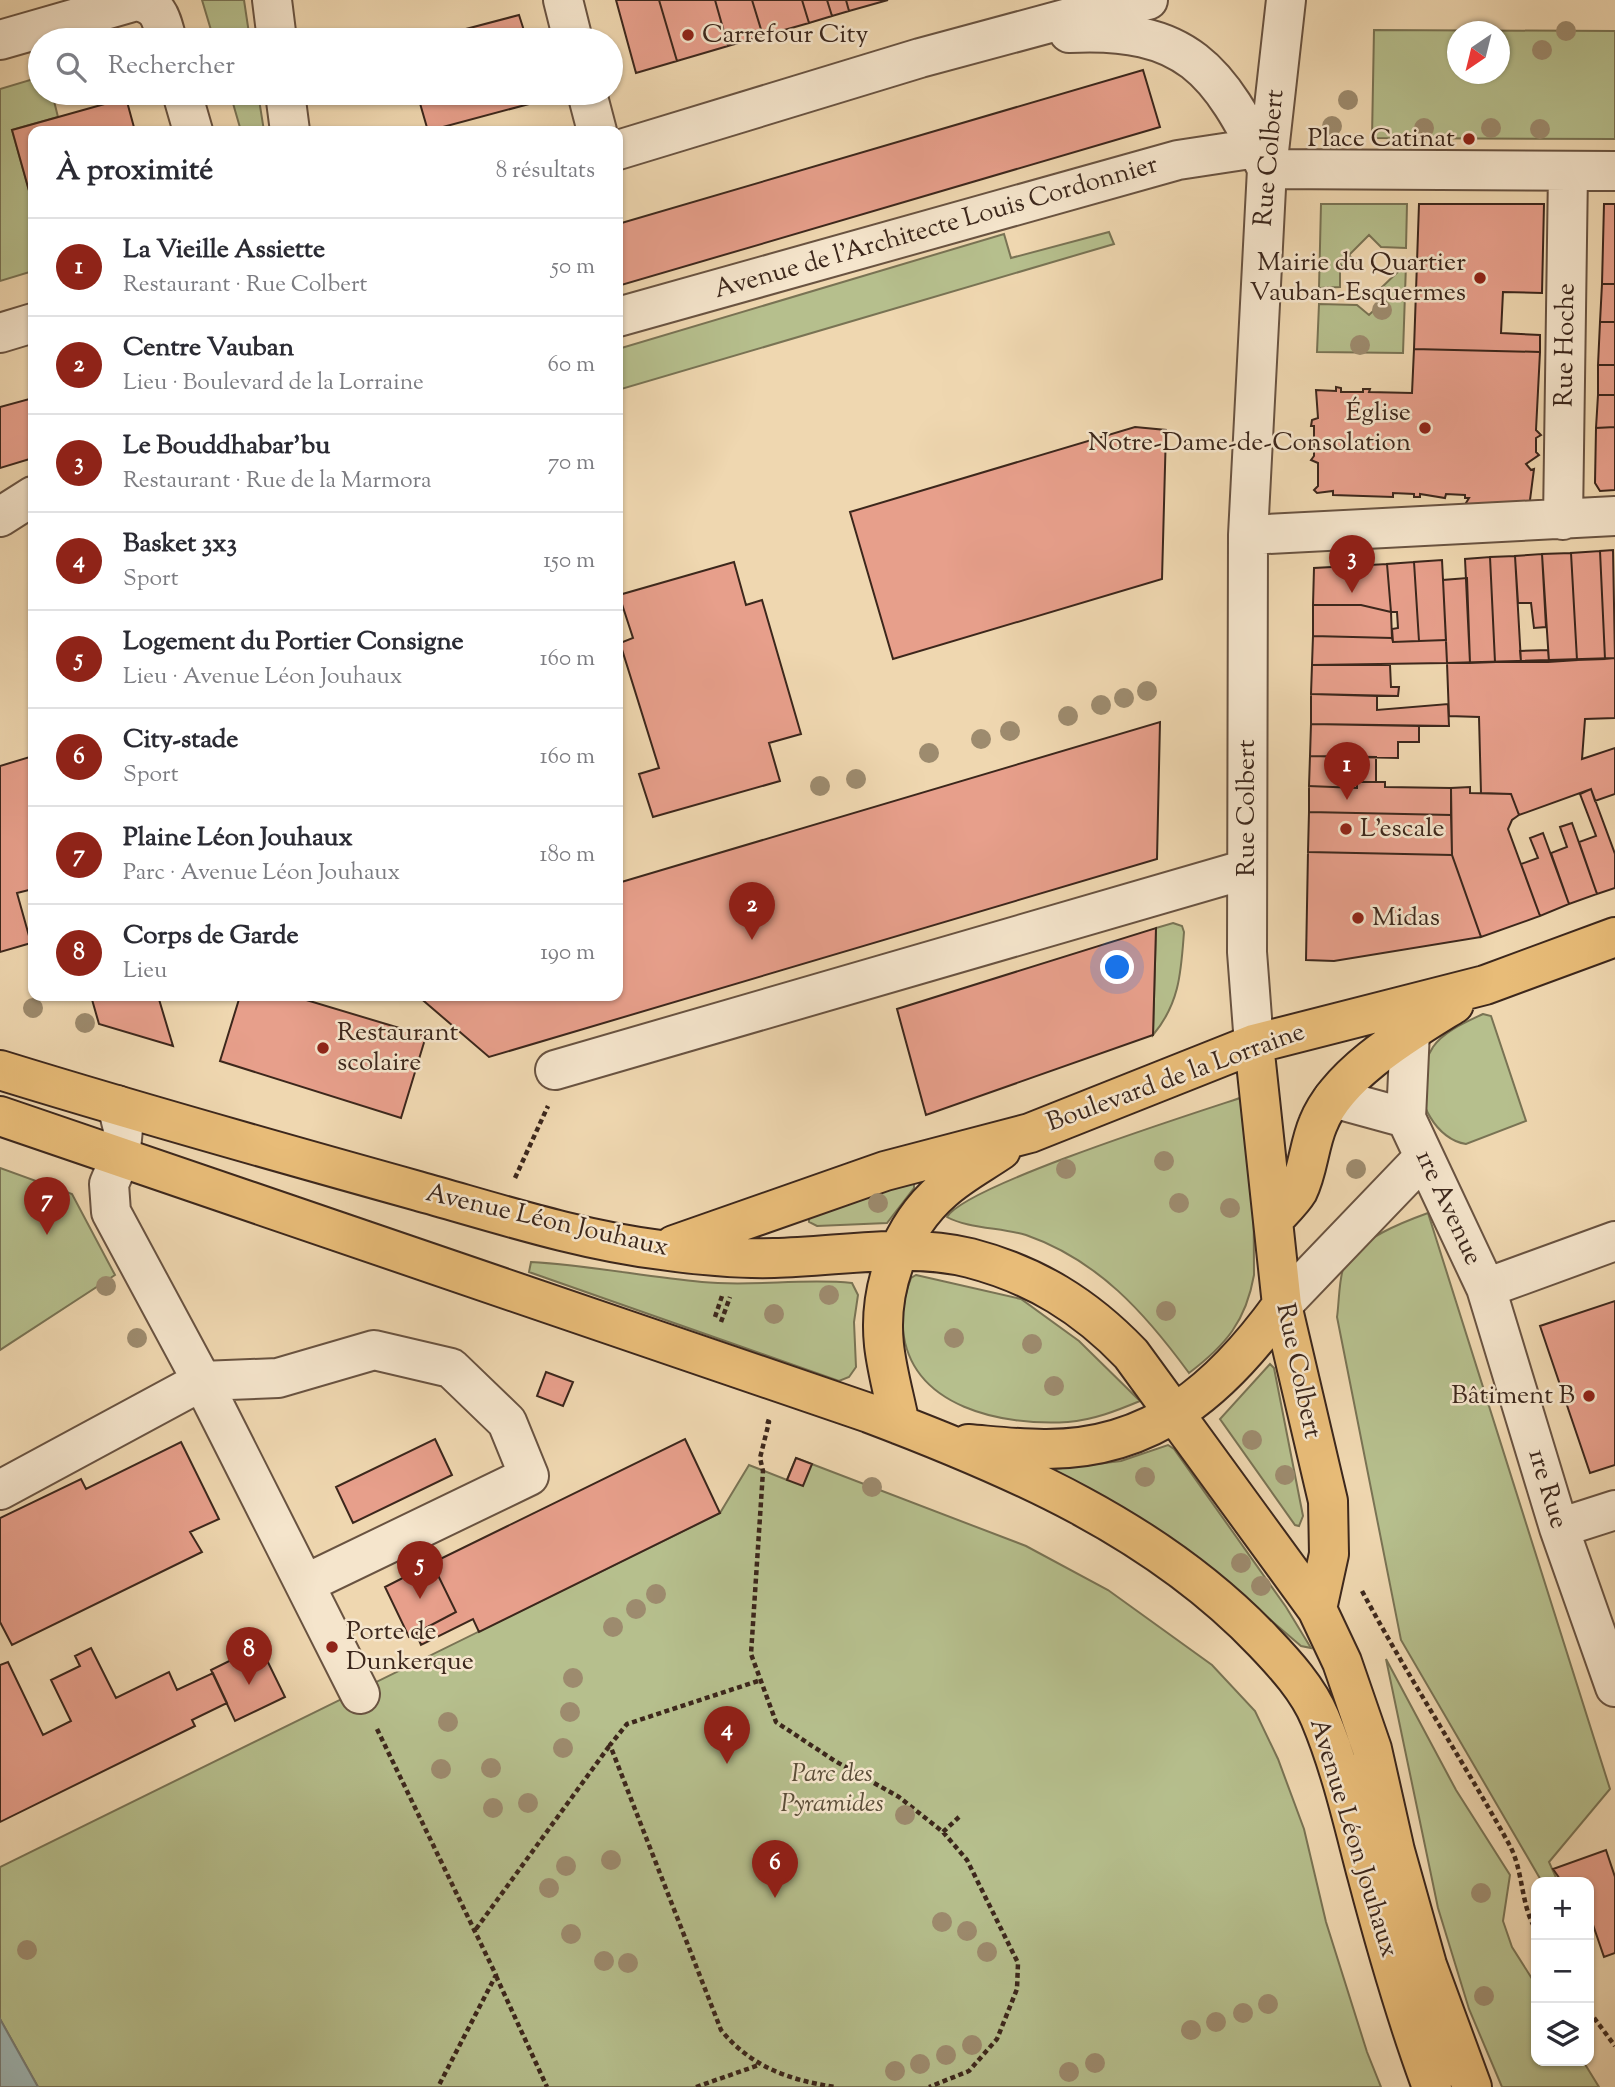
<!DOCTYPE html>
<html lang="fr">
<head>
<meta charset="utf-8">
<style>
	:root { --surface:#fff; --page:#f7f7f7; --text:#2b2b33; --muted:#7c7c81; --line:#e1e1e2; --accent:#8f2418 }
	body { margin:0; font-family:"Sorts Mill Goudy",serif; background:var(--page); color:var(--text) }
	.controls { position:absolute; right:21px; bottom:21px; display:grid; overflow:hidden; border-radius:14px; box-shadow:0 2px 5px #0004 }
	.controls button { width:63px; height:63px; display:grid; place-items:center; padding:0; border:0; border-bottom:2px solid var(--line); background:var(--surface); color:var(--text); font:35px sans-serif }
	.compass { position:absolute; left:1447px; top:21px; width:63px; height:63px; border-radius:50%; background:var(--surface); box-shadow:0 2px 5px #0004; rotate:215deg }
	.you { position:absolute; left:1118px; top:968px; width:24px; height:24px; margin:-18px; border:5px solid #fff; border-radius:50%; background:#1a73e8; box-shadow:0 0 0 10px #1a73e833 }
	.badge { display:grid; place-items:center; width:46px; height:46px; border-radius:50%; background:var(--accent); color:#fff; font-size:23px; font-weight:700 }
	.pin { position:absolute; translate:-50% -58px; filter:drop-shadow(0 2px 4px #0008) }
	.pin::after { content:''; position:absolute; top:37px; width:24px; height:21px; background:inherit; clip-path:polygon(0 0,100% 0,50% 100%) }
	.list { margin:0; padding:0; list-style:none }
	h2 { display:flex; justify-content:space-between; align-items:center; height:91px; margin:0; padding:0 28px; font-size:30px }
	h2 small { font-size:23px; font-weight:400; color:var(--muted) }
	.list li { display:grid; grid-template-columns:46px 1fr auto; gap:21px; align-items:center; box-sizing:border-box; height:98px; padding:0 28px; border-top:2px solid var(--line) }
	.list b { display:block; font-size:26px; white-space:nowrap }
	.list p { margin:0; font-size:23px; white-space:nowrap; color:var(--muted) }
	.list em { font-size:23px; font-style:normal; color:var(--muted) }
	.icon { flex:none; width:38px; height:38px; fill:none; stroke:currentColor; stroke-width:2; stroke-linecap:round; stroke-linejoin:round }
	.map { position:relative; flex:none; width:1615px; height:2087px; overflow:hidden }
	.search { position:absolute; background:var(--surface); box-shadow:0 2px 5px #0004; left:28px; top:28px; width:595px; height:77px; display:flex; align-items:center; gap:18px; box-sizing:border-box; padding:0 24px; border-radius:38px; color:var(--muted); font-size:26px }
	.panel { position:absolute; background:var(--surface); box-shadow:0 2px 5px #0004; left:28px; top:126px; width:595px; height:875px; border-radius:14px }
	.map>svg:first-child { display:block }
	.green { fill:#b6bf8d; stroke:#797354; stroke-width:2; fill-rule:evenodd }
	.water { fill:#9eb7b6; stroke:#777d78; stroke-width:2 }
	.building { fill:#e79f8b; stroke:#3c271c; stroke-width:2 }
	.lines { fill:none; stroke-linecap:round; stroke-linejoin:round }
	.minor-casing { stroke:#695341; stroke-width:42 }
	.major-casing { stroke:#3c271c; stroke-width:42 }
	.path { stroke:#3c271c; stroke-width:4.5; stroke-dasharray:5 3.5; stroke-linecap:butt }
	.minor { stroke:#f5e5cc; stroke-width:38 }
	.major { stroke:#e8bc78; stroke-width:38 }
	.tree { fill:#9d8b6e }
	.poi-dot { fill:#8f2418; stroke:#f5e5cc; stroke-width:2.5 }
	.labels { text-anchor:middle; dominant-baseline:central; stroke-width:5; stroke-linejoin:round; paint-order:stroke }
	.poi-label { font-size:26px; fill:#3c271c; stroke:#f5e5cc; text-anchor:start }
	.street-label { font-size:26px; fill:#3c271c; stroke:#f5e5cc }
	.park-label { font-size:26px; font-style:italic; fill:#5a4d38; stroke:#f5e5cc }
</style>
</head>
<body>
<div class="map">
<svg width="1615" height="2087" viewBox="0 0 1615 2087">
	<rect width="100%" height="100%" fill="#efd7b0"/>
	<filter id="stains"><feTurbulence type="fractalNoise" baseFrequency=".00286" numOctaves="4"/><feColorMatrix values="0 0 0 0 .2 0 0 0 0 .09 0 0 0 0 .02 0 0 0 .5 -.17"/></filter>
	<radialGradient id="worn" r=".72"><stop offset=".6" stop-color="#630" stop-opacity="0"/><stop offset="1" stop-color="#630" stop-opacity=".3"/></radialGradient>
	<path class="green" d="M202 0H244L250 40H214Z
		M1374 30 1615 31V139L1372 138ZM1458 32H1500V74H1458Z
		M40 77V93H82L54 101 58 117 12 130 33 205V271L0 281V89Z
		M230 93H258L264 131H241Z
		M1321 204H1407L1406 248 1381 247 1369 235 1349 255 1356 263 1348 271 1340 264V287L1319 288Z
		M1109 232 1114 244 618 390V349L1004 234 1011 258Z
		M1406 264 1403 353 1317 352 1319 304 1357 305 1369 315 1388 297 1380 289Z
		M1173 923 1182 926 1184 932C1181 971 1180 1003 1153 1035L1156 928Z
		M1483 1014 1491 1016 1526 1121 1466 1144C1437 1140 1415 1101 1421 1072 1423 1065 1429 1054 1433 1047 1444 1031 1466 1022 1483 1014Z
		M1246 1096 1253 1105 1254 1275C1246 1321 1226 1345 1189 1373 1145 1313 1098 1260 1026 1235 1003 1228 966 1228 947 1217 966 1185 1198 1112 1246 1096Z
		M0 1168 72 1194 115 1275 0 1350Z
		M914 1179V1188L887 1223 817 1226 809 1222V1219L821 1211Z
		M1428 1213 1610 1789 1549 1862 1558 1882H1542L1401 1640 1337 1317C1339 1305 1339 1273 1345 1264 1359 1239 1403 1222 1428 1213Z
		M531 1262C589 1265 645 1277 702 1282 752 1287 803 1278 852 1283L858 1295 854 1322 856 1367 849 1377 839 1381 529 1272Z
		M916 1275 1021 1299 1079 1341 1140 1401C1116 1411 1093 1420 1068 1422 1003 1426 911 1408 903 1330 902 1312 904 1295 911 1278Z
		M1270 1364 1274 1368 1303 1516 1299 1526 1295 1525 1220 1419Z
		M1168 1445 1174 1449 1286 1607 1311 1648 1301 1646 1212 1570 1046 1470 1121 1461Z
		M796 1458 1026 1546 1108 1590 1212 1665 1255 1711 1278 1759 1304 1829 1326 1922 1367 2052 1381 2087H38L0 2019V1867L720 1513 749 1465 787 1480Z
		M1386 1659 1456 1790 1510 1875 1503 1921 1512 1947 1536 1985V2061H1583L1599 2087H1502L1469 2009 1438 1908Z"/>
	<path class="water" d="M0 2019 38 2087H0Z"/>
	<path class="building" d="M616 0H659L677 61 636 73Z
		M659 0H715L728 46 677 61Z
		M715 0H752L763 36 728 46Z
		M752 0H802L809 23 763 36Z
		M802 0H827L832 16 809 23Z
		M827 0H846L849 11 832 16Z
		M846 0H888L849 11Z
		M519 15 527 40H424Z
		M1143 70 1160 127 618 286V224Z
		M1143 70 1160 127 618 286V224Z
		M417 93H542L544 100 428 131Z
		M126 98 135 131H33V205L12 130Z
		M1419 204H1544L1542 293 1503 292 1501 333 1540 335V352L1414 349Z
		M1604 204H1615V284H1602Z
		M1602 284H1615V322H1600Z
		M1600 322H1615V365H1598Z
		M1414 349 1540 352 1536 430 1541 435 1536 438V452L1539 455 1526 464 1531 470 1534 469 1530 500 1534 503 1468 506 1466 503 1469 498H1465V495L1446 494 1445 498 1420 494V497H1414V494L1393 493V497L1333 495V491L1317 493 1314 490 1318 486V463L1311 460 1314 456V426H1311L1312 420 1318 418 1316 390 1336 391V387L1341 388V392H1363V389H1370L1369 392 1412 393Z
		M1598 365H1615V395H1598Z
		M1598 395H1615V427L1596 428Z
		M33 398V458L0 468V407Z
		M1135 427 1166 430 1162 579 893 659 850 512Z
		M1615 427V490L1600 491 1595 483 1596 428Z
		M1613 550 1615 658 1605 659 1600 551Z
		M1600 551 1605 659 1577 660 1571 553Z
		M1571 553 1577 660 1549 662 1542 554Z
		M1542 554 1546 627 1534 628 1531 603H1518L1515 556Z
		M1515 556 1521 662H1495L1490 557Z
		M1490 557 1495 662 1470 663 1465 559Z
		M1442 560 1446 640 1419 641 1414 562Z
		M734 562 746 605 762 600 801 734 769 743 780 781 653 817 639 774 659 768 620 643 633 638 619 595Z
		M1414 562 1419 641 1393 642 1392 629 1398 628 1397 612H1391L1387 564Z
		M1387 564 1391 612 1361 605H1313L1314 568Z
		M1467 578 1470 663H1447L1443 580Z
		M1313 605H1361L1391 612 1392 638 1313 636Z
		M1313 636 1392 638 1393 642 1446 640 1447 663 1312 665Z
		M1548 650 1549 662H1521L1520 651Z
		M1615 658V718L1585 719 1582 759 1615 748V794L1595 801 1591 789 1519 815 1511 794 1481 793 1479 717 1449 716 1447 663Z
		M1312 665H1390L1391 687H1399L1398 696 1311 694Z
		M1311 694 1377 696V710L1448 704 1449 726 1311 724Z
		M1160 722 1157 859 489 1057 418 996H618V883Z
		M1311 724 1419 726V742H1398V758L1310 756Z
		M33 756V889L17 893 31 943 0 952V766Z
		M1310 756 1376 757V782H1357V788L1309 786Z
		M1357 782H1385V787L1451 788V815L1309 812V786L1357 788Z
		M1470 787V793L1511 794 1519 815 1512 820 1508 829 1540 916 1481 937 1452 855 1451 788Z
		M1591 789 1615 854V888L1597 894 1579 842 1596 836 1580 794Z
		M1309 812 1451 815 1452 855 1308 852Z
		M1572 823 1597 894 1569 904 1551 853 1567 847 1560 827Z
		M1543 833 1569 904 1540 916 1521 864 1538 858 1530 838Z
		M1308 852 1452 855 1481 937 1334 961 1306 960Z
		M1156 928 1153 1035 926 1115 897 1009Z
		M91 996H158L173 1046 99 1024Z
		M240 996H293L426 1036 401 1118 220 1061Z
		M1615 1301V1465L1590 1473 1540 1326Z
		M546 1372 573 1382 563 1406 537 1396Z
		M435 1439 452 1475 353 1523 336 1487Z
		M685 1439 720 1513 479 1632 473 1619 421 1645 416 1633 456 1612 432 1563Z
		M181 1442 219 1519 190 1532 202 1552 12 1645 0 1622V1518L81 1479 86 1489Z
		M796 1458 812 1464 803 1486 787 1480Z
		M432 1563 456 1612 409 1637 385 1587Z
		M260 1646 285 1697 235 1721 211 1670Z
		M91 1648 116 1698 169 1672 177 1690 213 1673 227 1703 192 1720 195 1726 0 1822V1665L8 1662 43 1735 71 1721 51 1680 80 1666 75 1656Z
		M1606 1850 1615 1877V1953L1604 1957 1589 1913V1882H1562L1553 1869Z"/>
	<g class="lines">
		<defs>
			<path id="minor" d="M272 0 277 40
				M563 0 573 40
				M1069 33C1187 27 1219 69 1267 169
				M0 40 136 1C160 5 161 19 167 40
				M182 93 193 131
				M285 93 290 131
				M587 93 597 131
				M618 150 920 58 1113 6 1148 0
				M1267 169 1615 171
				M618 317 1178 160 1257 148
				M0 333 33 323
				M0 517 33 496
				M1563 520 1568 171
				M1248 535 1615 516
				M1254 1044 1247 952 1248 535 1267 169 1286 0
				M555 1070 1247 869
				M1333 1098 1406 1118 1410 1031
				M117 1105 123 1129 120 1158 109 1184 111 1212 202 1381 360 1694
				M1406 1118 1486 1288 1615 1241
				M1486 1288 1559 1528 1615 1687
				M1282 1305 1424 1157
				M0 1490 202 1381 278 1378 374 1350 451 1368 507 1422 529 1476 305 1584
				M1559 1528 1615 1510"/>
			<path id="major" d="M1254 1044 1282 1305 1328 1501 1329 1554 1317 1609
				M0 1070C139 1113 278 1152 418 1191 497 1213 579 1240 661 1250 697 1255 737 1259 774 1258 837 1257 907 1242 970 1258 1035 1275 1085 1306 1131 1354L1317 1609 1342 1662 1372 1749 1395 1851 1427 1965 1472 2087
				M0 1116 869 1413C1012 1467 1157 1529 1264 1642 1285 1664 1308 1689 1320 1718 1341 1768 1353 1822 1367 1875 1386 1947 1406 2017 1432 2087
				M1273 1220C1281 1211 1292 1201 1298 1191 1308 1171 1309 1145 1318 1124 1338 1073 1409 1032 1454 1004
				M674 1245 885 1171 1030 1133 1254 1044 1485 985 1615 937
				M900 1425C895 1399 887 1372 884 1345 878 1289 900 1227 943 1190 961 1174 982 1163 1001 1150
				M968 1444C993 1446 1019 1449 1044 1449 1153 1450 1222 1388 1282 1305"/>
		</defs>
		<use href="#minor" class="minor-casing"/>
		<use href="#major" class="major-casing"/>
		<path class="path" d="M515 1178 548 1106
			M715 1317 722 1296
			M721 1322 730 1297
			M766 1421 769 1422 760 1458 763 1471 751 1654 776 1722 835 1761 899 1797 943 1832 967 1860 1018 1963 1017 1989 997 2039 969 2071 929 2087
			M1362 1591C1408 1677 1462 1759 1509 1844 1524 1871 1520 1904 1536 1930
			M758 1681 627 1724 610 1745 721 2030C751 2067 789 2080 835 2087
			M377 1729 496 1975 438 2087
			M943 1832 959 1817
			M476 1929 610 1745
			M496 1976 547 2087
			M1589 2011 1615 2046
			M696 2087 759 2065"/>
		<use href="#minor" class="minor"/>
		<use href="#major" class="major"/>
	</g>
	<g class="tree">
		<circle cx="1566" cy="31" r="10"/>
		<circle cx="1542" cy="50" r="10"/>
		<circle cx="1348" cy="100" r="10"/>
		<circle cx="1332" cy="126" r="10"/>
		<circle cx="1424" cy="128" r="10"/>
		<circle cx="1491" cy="128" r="10"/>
		<circle cx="1540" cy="129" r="10"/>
		<circle cx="1382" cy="310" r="10"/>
		<circle cx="1360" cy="345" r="10"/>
		<circle cx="1147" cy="691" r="10"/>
		<circle cx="1124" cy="698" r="10"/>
		<circle cx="1101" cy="705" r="10"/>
		<circle cx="1068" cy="716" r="10"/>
		<circle cx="1010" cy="731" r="10"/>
		<circle cx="981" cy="739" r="10"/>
		<circle cx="929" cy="753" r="10"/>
		<circle cx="856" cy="779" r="10"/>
		<circle cx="820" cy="786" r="10"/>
		<circle cx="33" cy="1008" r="10"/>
		<circle cx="85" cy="1023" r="10"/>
		<circle cx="1164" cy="1161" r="10"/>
		<circle cx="1066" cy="1169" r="10"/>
		<circle cx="1356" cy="1169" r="10"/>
		<circle cx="47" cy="1203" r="10"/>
		<circle cx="878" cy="1203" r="10"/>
		<circle cx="1179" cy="1203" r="10"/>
		<circle cx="1230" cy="1208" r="10"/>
		<circle cx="106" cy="1286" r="10"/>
		<circle cx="829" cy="1295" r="10"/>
		<circle cx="1166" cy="1311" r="10"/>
		<circle cx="774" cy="1314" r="10"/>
		<circle cx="137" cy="1338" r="10"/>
		<circle cx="954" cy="1338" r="10"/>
		<circle cx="1032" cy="1344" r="10"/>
		<circle cx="1054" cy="1386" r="10"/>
		<circle cx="1252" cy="1440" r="10"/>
		<circle cx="1285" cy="1475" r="10"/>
		<circle cx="1145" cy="1477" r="10"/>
		<circle cx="872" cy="1487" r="10"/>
		<circle cx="1241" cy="1563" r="10"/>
		<circle cx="1261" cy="1586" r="10"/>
		<circle cx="656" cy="1594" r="10"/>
		<circle cx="636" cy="1609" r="10"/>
		<circle cx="613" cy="1627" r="10"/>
		<circle cx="573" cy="1678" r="10"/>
		<circle cx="570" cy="1712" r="10"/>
		<circle cx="448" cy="1722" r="10"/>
		<circle cx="563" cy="1748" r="10"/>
		<circle cx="491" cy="1768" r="10"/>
		<circle cx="441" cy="1769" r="10"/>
		<circle cx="528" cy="1803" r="10"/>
		<circle cx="493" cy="1808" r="10"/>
		<circle cx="905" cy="1815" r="10"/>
		<circle cx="611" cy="1860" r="10"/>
		<circle cx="566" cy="1866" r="10"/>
		<circle cx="549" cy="1888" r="10"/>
		<circle cx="1481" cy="1893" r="10"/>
		<circle cx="942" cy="1922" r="10"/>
		<circle cx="967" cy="1931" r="10"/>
		<circle cx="571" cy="1934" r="10"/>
		<circle cx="27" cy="1950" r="10"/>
		<circle cx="987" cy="1952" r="10"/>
		<circle cx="604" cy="1961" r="10"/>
		<circle cx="628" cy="1963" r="10"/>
		<circle cx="1484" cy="1996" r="10"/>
		<circle cx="1268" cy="2004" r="10"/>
		<circle cx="1243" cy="2013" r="10"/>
		<circle cx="1216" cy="2022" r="10"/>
		<circle cx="1191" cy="2030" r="10"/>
		<circle cx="972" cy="2045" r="10"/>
		<circle cx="946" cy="2055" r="10"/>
		<circle cx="1095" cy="2063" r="10"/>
		<circle cx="920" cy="2064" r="10"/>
		<circle cx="895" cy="2071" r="10"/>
		<circle cx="1069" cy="2072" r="10"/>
	</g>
	<g class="poi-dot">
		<circle cx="688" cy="35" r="7"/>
		<circle cx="1469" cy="139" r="7"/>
		<circle cx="1480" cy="278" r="7"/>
		<circle cx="1425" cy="428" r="7"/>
		<circle cx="1346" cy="829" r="7"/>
		<circle cx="1358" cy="918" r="7"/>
		<circle cx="323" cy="1048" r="7"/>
		<circle cx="1589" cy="1396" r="7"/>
		<circle cx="332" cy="1647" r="7"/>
	</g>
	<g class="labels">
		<g class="poi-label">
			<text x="702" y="35">Carrefour City</text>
			<text x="1455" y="139" text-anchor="end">Place Catinat</text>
			<text x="1466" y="263" text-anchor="end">Mairie du Quartier<tspan x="1466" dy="30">Vauban-Esquermes</tspan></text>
			<text x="1411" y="413" text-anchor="end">Église<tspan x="1411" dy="30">Notre-Dame-de-Consolation</tspan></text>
			<text x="1360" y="829">L'escale</text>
			<text x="1372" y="918">Midas</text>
			<text x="337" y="1033">Restaurant<tspan x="337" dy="30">scolaire</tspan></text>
			<text x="1575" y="1396" text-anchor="end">Bâtiment B</text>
			<text x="346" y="1632">Porte de<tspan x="346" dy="30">Dunkerque</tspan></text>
		</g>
		<g class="street-label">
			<text transform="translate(1270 158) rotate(-85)">Rue Colbert</text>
			<text transform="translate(936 228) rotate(-16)">Avenue de l'Architecte Louis Cordonnier</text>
			<text transform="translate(1566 345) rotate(-89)">Rue Hoche</text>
			<text transform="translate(1247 808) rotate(-90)">Rue Colbert</text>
			<text transform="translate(1176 1078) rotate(-20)">Boulevard de la Lorraine</text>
			<text transform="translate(1448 1208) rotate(65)">1re Avenue</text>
			<text transform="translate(547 1221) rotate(13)">Avenue Léon Jouhaux</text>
			<text transform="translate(1298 1371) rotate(78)">Rue Colbert</text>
			<text transform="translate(1547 1489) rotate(73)">1re Rue</text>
			<text transform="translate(1353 1838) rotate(73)">Avenue Léon Jouhaux</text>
		</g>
		<g class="park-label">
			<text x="832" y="1774">Parc des<tspan x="832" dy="30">Pyramides</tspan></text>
		</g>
	</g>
	<rect width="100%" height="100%" filter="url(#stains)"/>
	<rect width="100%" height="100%" fill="url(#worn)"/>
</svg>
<div class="controls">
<button>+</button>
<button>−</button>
<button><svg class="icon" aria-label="layers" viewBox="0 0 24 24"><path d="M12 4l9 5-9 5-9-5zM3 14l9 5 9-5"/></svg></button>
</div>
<svg class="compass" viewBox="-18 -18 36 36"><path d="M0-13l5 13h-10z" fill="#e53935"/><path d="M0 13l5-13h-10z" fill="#7c7c81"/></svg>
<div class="you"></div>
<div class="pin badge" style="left:1347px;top:800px">1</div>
<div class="pin badge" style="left:752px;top:940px">2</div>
<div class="pin badge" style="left:1352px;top:593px">3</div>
<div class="pin badge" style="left:727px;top:1764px">4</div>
<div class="pin badge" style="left:420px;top:1599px">5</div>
<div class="pin badge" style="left:775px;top:1898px">6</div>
<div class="pin badge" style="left:47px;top:1235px">7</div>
<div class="pin badge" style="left:249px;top:1685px">8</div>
<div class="search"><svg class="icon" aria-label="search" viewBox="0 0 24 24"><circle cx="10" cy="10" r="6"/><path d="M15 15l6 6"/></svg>Rechercher</div>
<section class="panel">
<h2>À proximité<small>8 résultats</small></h2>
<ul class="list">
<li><span class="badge">1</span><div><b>La Vieille Assiette</b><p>Restaurant · Rue Colbert</p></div><em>50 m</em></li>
<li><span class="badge">2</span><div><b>Centre Vauban</b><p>Lieu · Boulevard de la Lorraine</p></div><em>60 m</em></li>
<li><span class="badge">3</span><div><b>Le Bouddhabar'bu</b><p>Restaurant · Rue de la Marmora</p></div><em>70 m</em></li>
<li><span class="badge">4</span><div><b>Basket 3x3</b><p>Sport</p></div><em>150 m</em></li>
<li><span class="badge">5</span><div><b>Logement du Portier Consigne</b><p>Lieu · Avenue Léon Jouhaux</p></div><em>160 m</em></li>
<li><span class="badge">6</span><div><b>City-stade</b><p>Sport</p></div><em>160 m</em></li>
<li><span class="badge">7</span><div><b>Plaine Léon Jouhaux</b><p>Parc · Avenue Léon Jouhaux</p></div><em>180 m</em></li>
<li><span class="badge">8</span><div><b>Corps de Garde</b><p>Lieu</p></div><em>190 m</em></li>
</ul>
</section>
</div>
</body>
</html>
